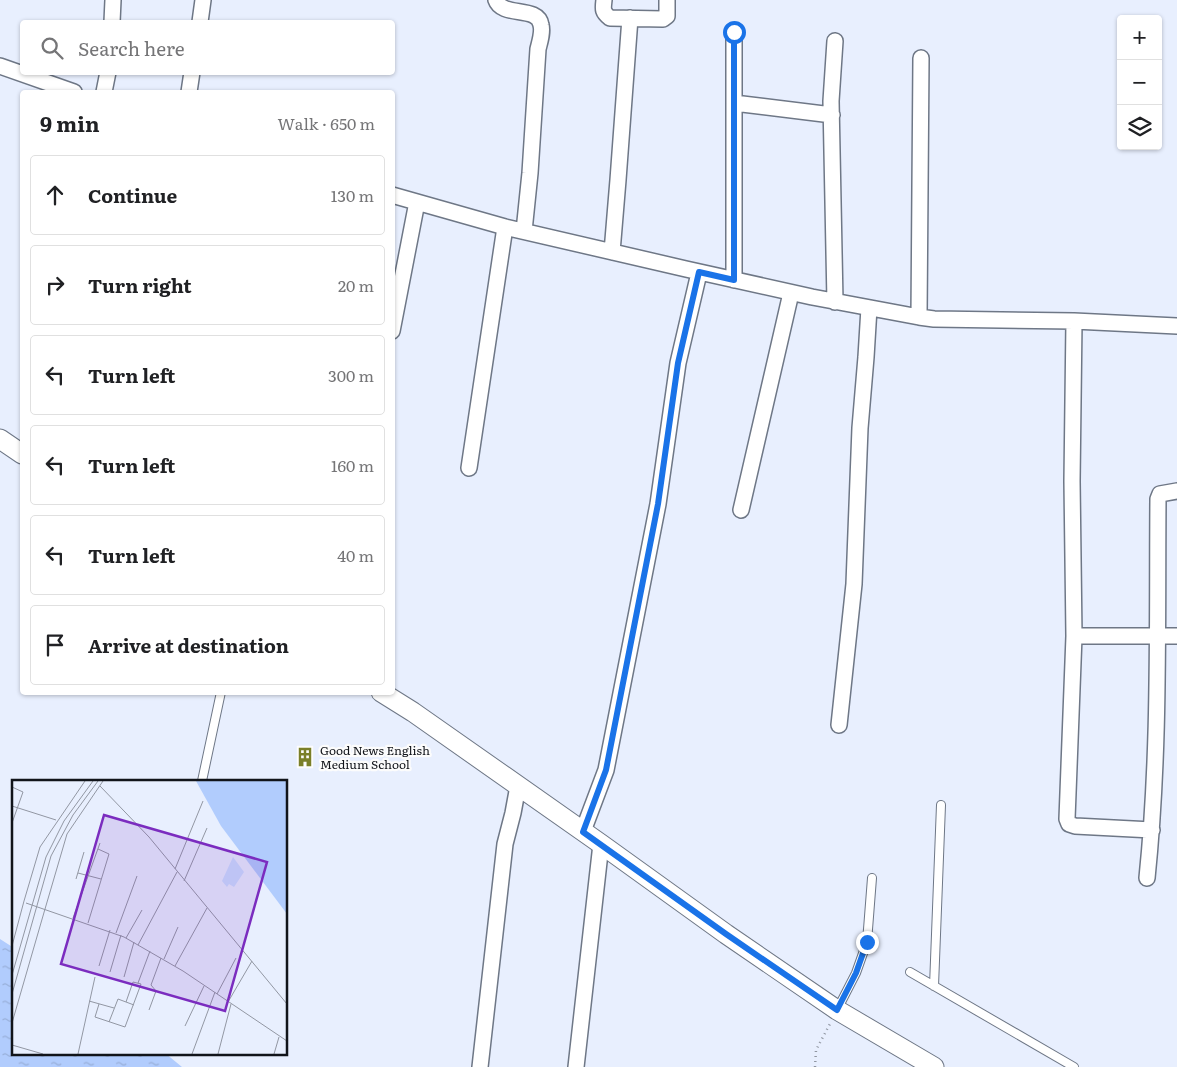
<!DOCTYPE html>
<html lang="en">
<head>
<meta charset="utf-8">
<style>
	:root { --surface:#fff; --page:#f6f6f6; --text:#202124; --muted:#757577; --line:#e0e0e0 }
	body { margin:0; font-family:Literata,serif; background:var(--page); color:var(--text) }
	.controls { position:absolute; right:15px; top:15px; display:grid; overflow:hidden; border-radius:5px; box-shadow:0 1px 4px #0004 }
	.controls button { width:45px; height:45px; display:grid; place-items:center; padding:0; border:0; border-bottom:1px solid var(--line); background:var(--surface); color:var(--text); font:25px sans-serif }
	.stop { position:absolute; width:15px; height:15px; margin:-11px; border:4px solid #1a73e8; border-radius:50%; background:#fff }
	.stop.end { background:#1a73e8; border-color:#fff; box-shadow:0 1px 5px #0008 }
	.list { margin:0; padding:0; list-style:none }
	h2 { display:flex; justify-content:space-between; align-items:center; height:65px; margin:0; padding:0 20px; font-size:21px }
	h2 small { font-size:16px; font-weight:400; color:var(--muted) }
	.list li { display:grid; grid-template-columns:32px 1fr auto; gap:15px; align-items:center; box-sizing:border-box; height:80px; margin:0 10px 10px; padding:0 10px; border:1px solid var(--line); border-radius:5px }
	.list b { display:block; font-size:19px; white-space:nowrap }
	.list em { font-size:16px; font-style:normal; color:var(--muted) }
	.icon { flex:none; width:28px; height:28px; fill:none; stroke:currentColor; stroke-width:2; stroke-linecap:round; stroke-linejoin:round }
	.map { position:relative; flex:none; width:1177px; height:1067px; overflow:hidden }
	.search { position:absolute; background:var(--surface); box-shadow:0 1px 4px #0004; left:20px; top:20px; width:375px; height:55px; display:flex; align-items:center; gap:12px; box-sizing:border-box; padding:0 18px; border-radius:5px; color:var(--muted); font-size:19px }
	.panel { position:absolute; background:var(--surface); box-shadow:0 1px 4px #0004; left:20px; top:90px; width:375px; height:605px; border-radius:5px }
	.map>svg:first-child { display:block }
	.water { fill:url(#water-ripples) }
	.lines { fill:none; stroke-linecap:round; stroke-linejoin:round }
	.service-casing { stroke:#6e7786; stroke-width:10 }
	.minor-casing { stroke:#6e7786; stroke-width:18 }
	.tertiary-casing { stroke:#6e7786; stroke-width:21 }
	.path { stroke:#8f95a0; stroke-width:2.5; stroke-dasharray:1 4; stroke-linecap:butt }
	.service { stroke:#fff; stroke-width:8 }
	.minor { stroke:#fff; stroke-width:15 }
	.tertiary { stroke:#fff; stroke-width:19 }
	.route { stroke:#1a73e8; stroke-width:6 }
	.labels { text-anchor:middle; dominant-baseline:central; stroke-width:4.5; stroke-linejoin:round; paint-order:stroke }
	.poi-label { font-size:12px; fill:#11141a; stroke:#fcfcfc; text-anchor:start }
	.inset-road { fill:none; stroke:#9297a3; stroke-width:1 }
	.view { fill:#7b2cbf; fill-opacity:0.15; stroke:#7b2cbf; stroke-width:2.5 }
	.inset-edge { fill:none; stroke:#11141a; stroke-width:2.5 }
</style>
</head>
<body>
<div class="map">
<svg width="1177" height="1067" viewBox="0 0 1177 1067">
	<defs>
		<pattern id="water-ripples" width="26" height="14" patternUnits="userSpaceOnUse" patternTransform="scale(1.25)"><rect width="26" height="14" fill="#b1ccfd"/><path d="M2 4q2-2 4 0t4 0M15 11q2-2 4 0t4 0" fill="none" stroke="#97aed8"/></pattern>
	</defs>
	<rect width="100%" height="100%" fill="#e8effe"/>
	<path class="water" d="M0 939 14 948V1053H165L182 1067H0Z"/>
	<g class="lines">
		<defs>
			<path id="service" d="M202 781 221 692
				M910 972 1074 1067
				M934 986 941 805
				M837 1010 856 973 867 942 872 878"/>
			<path id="minor" d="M496 0C502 18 538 5 541 25 543 32 540 41 538 49L530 173 524 231
				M604 0C603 9 602 12 610 18L663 19 667 16V0
				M112 22 113 0
				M200 22 203 0
				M734 32V280
				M835 41 831 101 835 302
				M0 66 74 92
				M104 92 108 72
				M189 92 192 72
				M734 103 832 115
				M392 195 505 227 686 269 812 297 919 317 934 319 1074 321 1177 326
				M612 252 618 180 630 18
				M919 317 921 58
				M1074 321 1072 481 1074 636 1067 819 1069 824 1075 826 1152 830
				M392 331 417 202
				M469 468 505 227
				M741 510 791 293
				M1074 636H1177
				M839 725 854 584 860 428 866 357 869 308
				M583 831 606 770 658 504 678 363 699 273
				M1147 878C1160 752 1157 625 1158 499L1160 494 1177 491
				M480 1067 505 844 513 813 518 786
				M576 1067 601 844"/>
			<path id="tertiary" d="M0 439 22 454
				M381 692 413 712 601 844 726 934 837 1010 934 1067"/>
		</defs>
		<use href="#service" class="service-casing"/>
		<use href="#minor" class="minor-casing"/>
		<use href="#tertiary" class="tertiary-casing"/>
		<path class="path" d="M815 1067 816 1050 831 1022"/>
		<use href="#service" class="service"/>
		<use href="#minor" class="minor"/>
		<use href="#tertiary" class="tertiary"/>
	</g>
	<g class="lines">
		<path class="route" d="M734 32V280L699 272 678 363 658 504 606 770 583 832 726 934 837 1010 856 973 867 942"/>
	</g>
	<defs>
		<symbol id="building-bare" viewBox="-9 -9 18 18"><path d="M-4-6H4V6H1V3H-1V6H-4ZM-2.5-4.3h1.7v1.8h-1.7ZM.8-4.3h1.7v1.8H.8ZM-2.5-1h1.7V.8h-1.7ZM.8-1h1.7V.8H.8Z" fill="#7a7f28" stroke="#fcfcfc" stroke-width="2.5" paint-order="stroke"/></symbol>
	</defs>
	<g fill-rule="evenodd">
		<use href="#building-bare" x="291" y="743" width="28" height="28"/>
	</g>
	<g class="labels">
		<g class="poi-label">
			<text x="320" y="750">Good News English<tspan x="320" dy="14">Medium School</tspan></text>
		</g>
	</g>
	<g transform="translate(12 780)">
		<rect width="275" height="275" fill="#e8effe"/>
		<path d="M221 77 232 92 222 107 217 104 215 107 210 101Z" fill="#cbdeff"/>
		<path d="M184 1H275V134L209 46Z" fill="#b1ccfd"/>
		<path class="inset-road" d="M88 6 137 57 275 224M0 7 11 12 0 43M0 26 44 40M163 89 191 21M66 93 89 99M64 99 72 72M172 101 195 48M12 121 28 67 73 1M14 123 112 157 171 191 275 261M33 129 55 54 91 1M61 138 88 63M76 143 97 74 86 69M104 153 125 96M114 158 130 130M126 165 165 92M0 166 12 121M152 179 166 147M87 186 98 150M163 186 195 128M98 192 109 155M0 195 34 77 52 41 81 1M112 197 122 162M126 203 138 171M0 214 39 76 61 35 86 1M205 214 224 178M77 221 102 228M216 222 240 181M87 224 83 237 113 247 129 204 121 202 114 222M137 230 144 211 139 205 149 178M97 242 106 219 122 225M0 243 33 129M173 246 192 206M0 265 31 274M66 274 83 197M180 274 203 212M206 274 219 224M262 274 267 257"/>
		<path class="view" d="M92 35 255 82 213 231 49 184Z"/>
		<rect width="275" height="275" class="inset-edge"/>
	</g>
</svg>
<div class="controls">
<button>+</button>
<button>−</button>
<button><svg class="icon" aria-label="layers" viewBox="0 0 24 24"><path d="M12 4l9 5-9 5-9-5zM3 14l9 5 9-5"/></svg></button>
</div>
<div class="stop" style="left:734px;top:32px"></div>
<div class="stop end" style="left:867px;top:942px"></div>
<div class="search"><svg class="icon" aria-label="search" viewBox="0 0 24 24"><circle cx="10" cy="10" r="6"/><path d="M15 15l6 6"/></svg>Search here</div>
<section class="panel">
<h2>9 min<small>Walk · 650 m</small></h2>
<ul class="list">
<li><svg class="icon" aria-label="ahead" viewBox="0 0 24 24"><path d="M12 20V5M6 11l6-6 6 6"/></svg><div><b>Continue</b></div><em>130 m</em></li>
<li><svg class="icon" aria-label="right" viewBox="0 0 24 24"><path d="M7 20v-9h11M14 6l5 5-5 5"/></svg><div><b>Turn right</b></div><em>20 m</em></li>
<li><svg class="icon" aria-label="left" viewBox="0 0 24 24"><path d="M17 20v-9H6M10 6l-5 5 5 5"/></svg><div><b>Turn left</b></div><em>300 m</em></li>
<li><svg class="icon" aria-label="left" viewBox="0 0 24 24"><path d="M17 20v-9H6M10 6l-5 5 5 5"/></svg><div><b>Turn left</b></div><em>160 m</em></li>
<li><svg class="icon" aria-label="left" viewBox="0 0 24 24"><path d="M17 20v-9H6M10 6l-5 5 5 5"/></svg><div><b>Turn left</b></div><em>40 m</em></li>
<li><svg class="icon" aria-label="arrive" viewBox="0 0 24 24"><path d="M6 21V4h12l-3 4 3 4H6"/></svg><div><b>Arrive at destination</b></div></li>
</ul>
</section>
</div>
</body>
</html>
